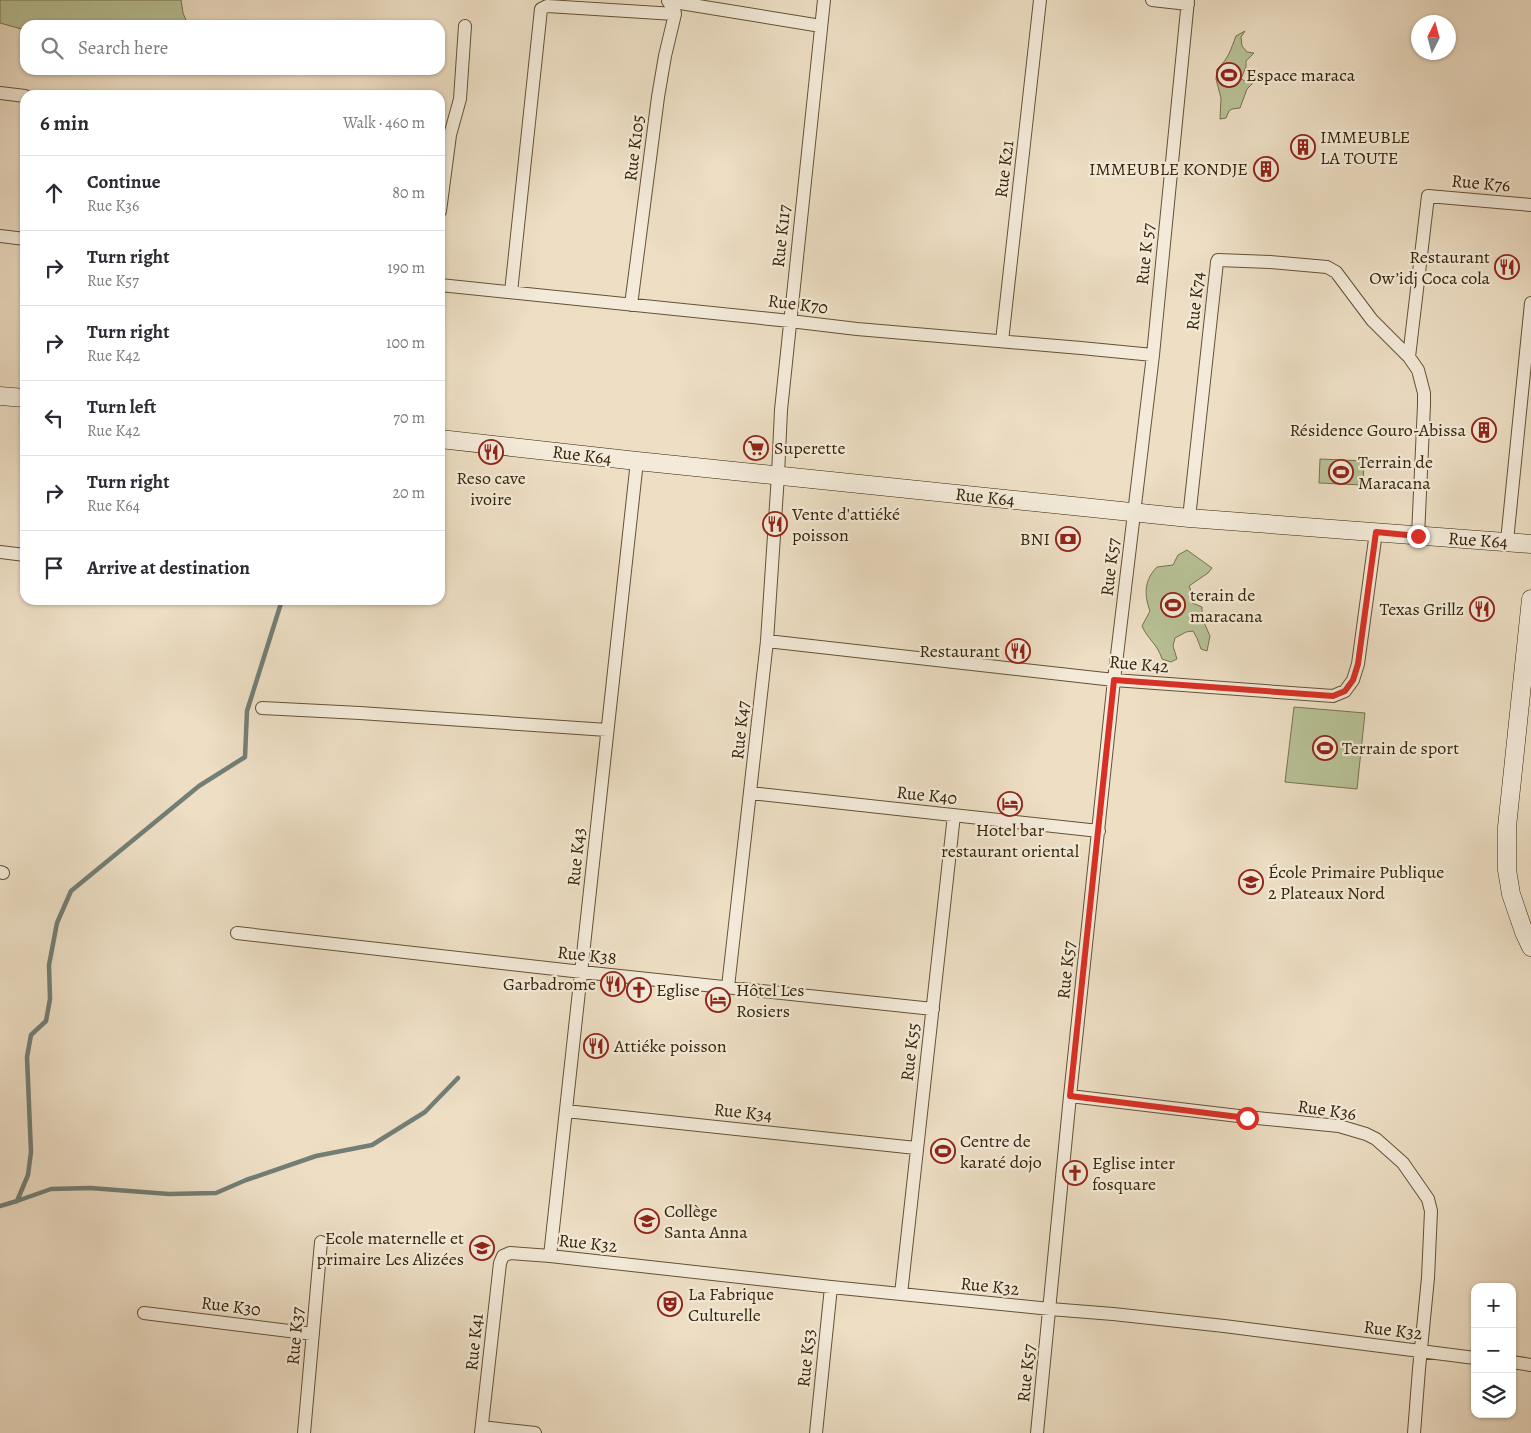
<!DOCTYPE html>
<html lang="en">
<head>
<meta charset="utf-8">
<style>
	:root { --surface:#fff; --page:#f7f7f7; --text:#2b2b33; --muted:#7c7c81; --line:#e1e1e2 }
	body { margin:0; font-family:Alegreya,serif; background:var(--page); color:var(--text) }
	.controls { position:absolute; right:15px; bottom:15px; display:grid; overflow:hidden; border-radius:10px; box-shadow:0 1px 4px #0004 }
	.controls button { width:45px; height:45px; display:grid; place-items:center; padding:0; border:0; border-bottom:1px solid var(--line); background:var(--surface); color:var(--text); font:25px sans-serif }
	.compass { position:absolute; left:1411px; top:15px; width:45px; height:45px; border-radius:50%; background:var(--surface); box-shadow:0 1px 4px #0004; rotate:6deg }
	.stop { position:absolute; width:15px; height:15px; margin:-11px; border:4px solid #d93025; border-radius:50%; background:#fff }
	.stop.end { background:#d93025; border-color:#fff; box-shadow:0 1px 5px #0008 }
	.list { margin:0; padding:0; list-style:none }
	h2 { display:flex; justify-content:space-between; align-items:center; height:65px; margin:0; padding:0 20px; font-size:21px }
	h2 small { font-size:16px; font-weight:400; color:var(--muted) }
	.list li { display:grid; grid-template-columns:32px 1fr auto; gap:15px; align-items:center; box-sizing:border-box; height:75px; padding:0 20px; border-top:1px solid var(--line) }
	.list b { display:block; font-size:19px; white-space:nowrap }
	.list p { margin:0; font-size:16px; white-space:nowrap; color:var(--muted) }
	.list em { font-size:16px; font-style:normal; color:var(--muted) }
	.icon { flex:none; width:28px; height:28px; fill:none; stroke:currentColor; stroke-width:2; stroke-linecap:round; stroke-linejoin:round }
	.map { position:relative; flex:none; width:1531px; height:1433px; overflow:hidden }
	.search { position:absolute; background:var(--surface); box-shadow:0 1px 4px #0004; left:20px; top:20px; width:425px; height:55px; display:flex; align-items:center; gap:12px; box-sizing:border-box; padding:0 18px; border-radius:15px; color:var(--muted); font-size:19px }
	.panel { position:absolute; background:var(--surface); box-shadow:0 1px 4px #0004; left:20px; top:90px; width:425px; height:515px; border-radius:15px }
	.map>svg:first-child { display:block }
	.green { fill:#b7c195; stroke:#76724e }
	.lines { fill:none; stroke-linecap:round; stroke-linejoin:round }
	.stream { stroke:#737e75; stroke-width:4.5 }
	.street-casing { stroke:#635236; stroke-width:14 }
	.secondary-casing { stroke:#352307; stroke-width:19 }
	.street { stroke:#f3ead9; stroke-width:12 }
	.secondary { stroke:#f3ead9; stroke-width:18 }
	.route { stroke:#d93025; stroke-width:6 }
	.labels { text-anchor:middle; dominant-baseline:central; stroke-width:4.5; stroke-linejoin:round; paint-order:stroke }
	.poi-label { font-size:18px; fill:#352307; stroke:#f3ead9; text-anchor:start }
	.street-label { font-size:18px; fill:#352307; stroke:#f3ead9 }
</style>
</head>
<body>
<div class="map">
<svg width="1531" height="1433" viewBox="0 0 1531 1433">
	<rect width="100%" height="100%" fill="#eddec4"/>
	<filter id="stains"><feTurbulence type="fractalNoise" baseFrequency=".004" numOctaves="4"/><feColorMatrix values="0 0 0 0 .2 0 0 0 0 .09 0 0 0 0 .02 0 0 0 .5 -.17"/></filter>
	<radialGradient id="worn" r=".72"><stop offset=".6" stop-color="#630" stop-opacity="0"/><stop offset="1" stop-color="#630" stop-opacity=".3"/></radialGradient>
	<path class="green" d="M0 0H181L183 13 188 25H25V30L0 23Z
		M1245 31 1241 37 1242 46 1247 52 1254 53 1246 61V67L1241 79 1247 82 1253 83 1247 89 1240 108 1232 109 1229 111 1226 118 1220 119 1221 98 1216 79 1217 69C1228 60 1231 49 1236 36Z
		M1320 459 1364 461 1363 485 1319 483Z
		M1187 550 1212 568 1208 573 1189 586 1192 593V603L1202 607V618L1210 636 1207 651 1201 649 1197 638 1193 631 1186 632 1175 638 1173 646 1177 659 1171 662 1162 659C1157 643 1148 640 1142 626L1150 611C1144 595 1144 580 1157 567L1173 565 1178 555Z
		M1294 707 1365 713 1357 789 1285 782Z"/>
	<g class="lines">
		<path class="stream" d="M17 1201 51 1189 90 1188 169 1194 216 1193 246 1180 316 1156 372 1145 425 1112 458 1078
			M0 1206 17 1201 28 1175 31 1152 27 1057 31 1035 46 1021 50 999 49 965 57 923 71 891 199 786 245 757 247 711 282 600"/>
		<defs>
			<path id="street" d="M1152 0 1188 4
				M668 1 821 26
				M0 93 25 96
				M440 211 450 135 460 99 465 26
				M0 236 25 239
				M440 285 790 321 857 329 1081 348 1153 355
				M511 292 541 9 547 6 675 14
				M631 305 658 97 665 56 675 14C675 8 670 6 668 0
				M1002 341 1040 0
				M1409 357 1428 196 1531 205
				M1189 518 1217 262 1218 260 1270 262 1327 267 1336 272 1372 320 1409 357 1418 370 1424 393V405L1418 536
				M1507 541 1531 303
				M0 552 25 555
				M767 641 1114 680 1333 696 1345 691 1353 680 1358 664 1376 532
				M262 708 360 713 607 730
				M751 793 1099 831
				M0 872 3 873
				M237 933 582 972 933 1009
				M728 987 767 641 778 475 781 410 824 0
				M1070 1096 1247 1117 1339 1126 1366 1134 1376 1139 1403 1163 1428 1199 1431 1211 1428 1278 1419 1369 1414 1433
				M566 1111 916 1148
				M550 1256 637 461
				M901 1294 954 815
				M144 1313 313 1334
				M1512 1362 1531 1365
				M482 1427 535 1433
				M304 1433 321 1242
				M481 1433 500 1263 503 1256 510 1253 550 1256 831 1287 1050 1309 1113 1314 1224 1326 1475 1358
				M816 1433 831 1287
				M1037 1433 1070 1096 1114 680 1153 355 1188 0"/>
			<path id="secondary" d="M0 396 25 398
				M440 439 637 461 1189 518 1531 544
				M1531 599 1507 827V870L1511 894 1524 932 1531 947"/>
		</defs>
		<use href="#street" class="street-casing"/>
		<use href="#secondary" class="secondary-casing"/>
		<use href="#street" class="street"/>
		<use href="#secondary" class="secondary"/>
	</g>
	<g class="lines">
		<path class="route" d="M1247 1118 1070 1096 1114 680 1333 696 1345 691 1353 680 1358 664 1376 532 1418 536"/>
	</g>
	<defs>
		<symbol id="stadium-ring" viewBox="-11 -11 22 22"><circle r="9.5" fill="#f3ead9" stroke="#8f2418" stroke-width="1.5"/><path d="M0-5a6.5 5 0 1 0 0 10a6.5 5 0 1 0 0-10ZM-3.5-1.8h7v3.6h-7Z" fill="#8f2418"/></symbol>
		<symbol id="building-ring" viewBox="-11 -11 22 22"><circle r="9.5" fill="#f3ead9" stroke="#8f2418" stroke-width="1.5"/><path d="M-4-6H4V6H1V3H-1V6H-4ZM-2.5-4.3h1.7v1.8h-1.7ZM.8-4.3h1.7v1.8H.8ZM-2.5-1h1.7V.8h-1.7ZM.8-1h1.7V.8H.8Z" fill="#8f2418"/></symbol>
		<symbol id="restaurant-ring" viewBox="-11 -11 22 22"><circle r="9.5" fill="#f3ead9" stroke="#8f2418" stroke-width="1.5"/><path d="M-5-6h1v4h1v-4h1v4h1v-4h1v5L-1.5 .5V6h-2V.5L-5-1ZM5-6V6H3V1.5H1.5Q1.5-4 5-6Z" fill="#8f2418"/></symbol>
		<symbol id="supermarket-ring" viewBox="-11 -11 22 22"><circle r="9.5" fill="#f3ead9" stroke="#8f2418" stroke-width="1.5"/><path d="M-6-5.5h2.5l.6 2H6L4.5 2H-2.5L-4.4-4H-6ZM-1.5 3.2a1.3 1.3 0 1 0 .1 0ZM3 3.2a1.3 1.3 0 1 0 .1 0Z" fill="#8f2418"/></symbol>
		<symbol id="bank-ring" viewBox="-11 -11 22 22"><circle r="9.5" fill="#f3ead9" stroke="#8f2418" stroke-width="1.5"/><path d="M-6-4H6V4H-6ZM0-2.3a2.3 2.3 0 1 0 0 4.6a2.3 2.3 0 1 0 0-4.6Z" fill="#8f2418"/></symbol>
		<symbol id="hotel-ring" viewBox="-11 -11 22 22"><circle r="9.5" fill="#f3ead9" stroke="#8f2418" stroke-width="1.5"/><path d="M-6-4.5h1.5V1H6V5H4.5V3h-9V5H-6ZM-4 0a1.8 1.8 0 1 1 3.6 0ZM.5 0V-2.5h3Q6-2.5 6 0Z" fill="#8f2418"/></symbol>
		<symbol id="school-ring" viewBox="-11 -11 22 22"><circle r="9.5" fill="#f3ead9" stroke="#8f2418" stroke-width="1.5"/><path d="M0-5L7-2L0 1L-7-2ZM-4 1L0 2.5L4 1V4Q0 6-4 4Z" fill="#8f2418"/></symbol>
		<symbol id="church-ring" viewBox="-11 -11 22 22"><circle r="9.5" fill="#f3ead9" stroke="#8f2418" stroke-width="1.5"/><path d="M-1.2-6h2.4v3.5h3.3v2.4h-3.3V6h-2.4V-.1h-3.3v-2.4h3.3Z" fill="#8f2418"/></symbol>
		<symbol id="theatre-ring" viewBox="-11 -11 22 22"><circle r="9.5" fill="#f3ead9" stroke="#8f2418" stroke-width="1.5"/><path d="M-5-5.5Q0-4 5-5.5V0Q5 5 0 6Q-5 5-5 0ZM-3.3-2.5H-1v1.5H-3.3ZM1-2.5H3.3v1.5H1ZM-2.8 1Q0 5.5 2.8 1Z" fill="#8f2418"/></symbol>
	</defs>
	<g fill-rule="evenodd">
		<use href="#stadium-ring" x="1215" y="61" width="28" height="28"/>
		<use href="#building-ring" x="1289" y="133" width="28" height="28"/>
		<use href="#building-ring" x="1252" y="155" width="28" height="28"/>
		<use href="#restaurant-ring" x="1493" y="253" width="28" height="28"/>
		<use href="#building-ring" x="1470" y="416" width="28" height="28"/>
		<use href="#supermarket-ring" x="742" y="434" width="28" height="28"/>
		<use href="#restaurant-ring" x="477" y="438" width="28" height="28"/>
		<use href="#stadium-ring" x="1327" y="458" width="28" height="28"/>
		<use href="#restaurant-ring" x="761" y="510" width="28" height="28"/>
		<use href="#bank-ring" x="1054" y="525" width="28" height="28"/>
		<use href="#stadium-ring" x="1159" y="591" width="28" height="28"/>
		<use href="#restaurant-ring" x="1468" y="595" width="28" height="28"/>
		<use href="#restaurant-ring" x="1004" y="637" width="28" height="28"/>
		<use href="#stadium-ring" x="1311" y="734" width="28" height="28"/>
		<use href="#hotel-ring" x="996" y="790" width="28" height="28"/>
		<use href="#school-ring" x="1237" y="868" width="28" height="28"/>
		<use href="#restaurant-ring" x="599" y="970" width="28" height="28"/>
		<use href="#church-ring" x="625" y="976" width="28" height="28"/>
		<use href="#hotel-ring" x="704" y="986" width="28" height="28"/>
		<use href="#restaurant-ring" x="582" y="1032" width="28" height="28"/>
		<use href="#stadium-ring" x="929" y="1137" width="28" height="28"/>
		<use href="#church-ring" x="1061" y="1159" width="28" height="28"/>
		<use href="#school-ring" x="633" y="1207" width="28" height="28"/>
		<use href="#school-ring" x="468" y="1234" width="28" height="28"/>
		<use href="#theatre-ring" x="656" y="1290" width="28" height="28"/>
	</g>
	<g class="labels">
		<g class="poi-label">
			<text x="1246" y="75">Espace maraca</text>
			<text x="1320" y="137">IMMEUBLE<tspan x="1320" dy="21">LA TOUTE</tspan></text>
			<text x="1248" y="169" text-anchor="end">IMMEUBLE KONDJE</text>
			<text x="1490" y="257" text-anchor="end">Restaurant<tspan x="1490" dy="21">Ow’idj Coca cola</tspan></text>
			<text x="1466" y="430" text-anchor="end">Résidence Gouro-Abissa</text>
			<text x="774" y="448">Superette</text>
			<text x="1358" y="462">Terrain de<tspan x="1358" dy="21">Maracana</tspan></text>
			<text x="491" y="478" text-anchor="middle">Reso cave<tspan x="491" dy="21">ivoire</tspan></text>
			<text x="792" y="514">Vente d'attiéké<tspan x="792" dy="21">poisson</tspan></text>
			<text x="1050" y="539" text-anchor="end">BNI</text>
			<text x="1190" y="595">terain de<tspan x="1190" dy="21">maracana</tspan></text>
			<text x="1464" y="609" text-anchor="end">Texas Grillz</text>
			<text x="1000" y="651" text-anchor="end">Restaurant</text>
			<text x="1342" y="748">Terrain de sport</text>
			<text x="1010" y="830" text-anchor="middle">Hotel bar<tspan x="1010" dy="21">restaurant oriental</tspan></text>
			<text x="1268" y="872">École Primaire Publique<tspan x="1268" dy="21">2 Plateaux Nord</tspan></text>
			<text x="596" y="984" text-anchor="end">Garbadrome</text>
			<text x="656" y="990">Eglise</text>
			<text x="736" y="990">Hôtel Les<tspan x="736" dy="21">Rosiers</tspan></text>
			<text x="614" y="1046">Attiéke poisson</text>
			<text x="960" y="1141">Centre de<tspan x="960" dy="21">karaté dojo</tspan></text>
			<text x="1092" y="1163">Eglise inter<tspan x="1092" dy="21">fosquare</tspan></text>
			<text x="664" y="1211">Collège<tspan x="664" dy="21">Santa Anna</tspan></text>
			<text x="464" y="1238" text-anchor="end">Ecole maternelle et<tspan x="464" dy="21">primaire Les Alizées</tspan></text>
			<text x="688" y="1294">La Fabrique<tspan x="688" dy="21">Culturelle</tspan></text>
		</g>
		<g class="street-label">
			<text transform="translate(634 148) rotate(-83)">Rue K105</text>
			<text transform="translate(1004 169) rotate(-83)">Rue K21</text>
			<text transform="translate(1481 183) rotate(5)">Rue K76</text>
			<text transform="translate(781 236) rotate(-84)">Rue K117</text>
			<text transform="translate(1145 254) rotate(-84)">Rue K 57</text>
			<text transform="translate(1195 301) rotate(-84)">Rue K74</text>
			<text transform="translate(798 304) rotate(7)">Rue K70</text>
			<text transform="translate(582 455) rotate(7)">Rue K64</text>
			<text transform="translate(985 497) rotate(6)">Rue K64</text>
			<text transform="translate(1478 540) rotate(4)">Rue K64</text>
			<text transform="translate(1110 567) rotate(-83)">Rue K57</text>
			<text transform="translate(1139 664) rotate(5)">Rue K42</text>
			<text transform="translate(740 730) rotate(-84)">Rue K47</text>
			<text transform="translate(927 795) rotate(6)">Rue K40</text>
			<text transform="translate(576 857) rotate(-84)">Rue K43</text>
			<text transform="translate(587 955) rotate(6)">Rue K38</text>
			<text transform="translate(1066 970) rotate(-84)">Rue K57</text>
			<text transform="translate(910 1052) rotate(-83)">Rue K55</text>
			<text transform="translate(1327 1110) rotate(8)">Rue K36</text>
			<text transform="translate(743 1112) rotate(6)">Rue K34</text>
			<text transform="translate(588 1243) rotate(6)">Rue K32</text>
			<text transform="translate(990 1286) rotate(6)">Rue K32</text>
			<text transform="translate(231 1306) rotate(7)">Rue K30</text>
			<text transform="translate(1393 1330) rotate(7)">Rue K32</text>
			<text transform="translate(295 1336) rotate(-85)">Rue K37</text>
			<text transform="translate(474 1342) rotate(-84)">Rue K41</text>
			<text transform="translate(806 1358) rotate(-84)">Rue K53</text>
			<text transform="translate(1026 1373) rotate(-84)">Rue K57</text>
		</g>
	</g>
	<rect width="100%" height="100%" filter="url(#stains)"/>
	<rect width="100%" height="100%" fill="url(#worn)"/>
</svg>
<div class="controls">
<button>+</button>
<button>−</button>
<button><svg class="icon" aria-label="layers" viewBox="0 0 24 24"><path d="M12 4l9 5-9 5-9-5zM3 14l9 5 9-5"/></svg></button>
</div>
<svg class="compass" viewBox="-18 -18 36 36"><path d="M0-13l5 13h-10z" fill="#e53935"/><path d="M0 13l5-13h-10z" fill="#7c7c81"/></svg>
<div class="stop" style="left:1247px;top:1118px"></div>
<div class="stop end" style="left:1418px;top:536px"></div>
<div class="search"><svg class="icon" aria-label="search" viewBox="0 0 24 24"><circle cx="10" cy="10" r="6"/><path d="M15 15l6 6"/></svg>Search here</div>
<section class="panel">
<h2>6 min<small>Walk · 460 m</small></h2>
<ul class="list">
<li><svg class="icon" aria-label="ahead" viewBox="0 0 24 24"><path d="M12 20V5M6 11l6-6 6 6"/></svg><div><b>Continue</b><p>Rue K36</p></div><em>80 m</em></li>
<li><svg class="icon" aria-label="right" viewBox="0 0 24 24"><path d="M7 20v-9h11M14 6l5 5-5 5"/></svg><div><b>Turn right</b><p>Rue K57</p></div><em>190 m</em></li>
<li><svg class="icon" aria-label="right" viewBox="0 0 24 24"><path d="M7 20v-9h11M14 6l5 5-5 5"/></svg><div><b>Turn right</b><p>Rue K42</p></div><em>100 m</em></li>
<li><svg class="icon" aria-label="left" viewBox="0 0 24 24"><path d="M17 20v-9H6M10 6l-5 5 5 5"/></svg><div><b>Turn left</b><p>Rue K42</p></div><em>70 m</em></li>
<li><svg class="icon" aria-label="right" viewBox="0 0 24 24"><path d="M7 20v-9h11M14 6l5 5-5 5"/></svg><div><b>Turn right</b><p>Rue K64</p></div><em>20 m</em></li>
<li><svg class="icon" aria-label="arrive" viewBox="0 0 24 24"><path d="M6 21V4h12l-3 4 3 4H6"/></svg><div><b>Arrive at destination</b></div></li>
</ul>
</section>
</div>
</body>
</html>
